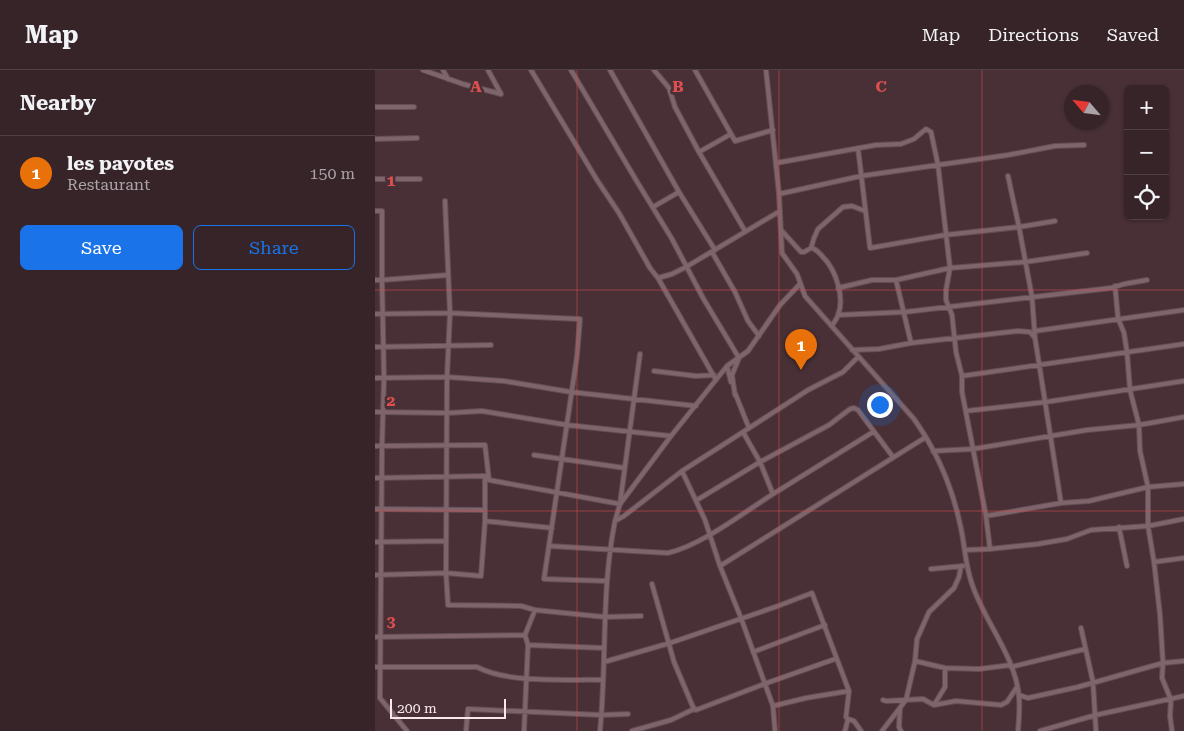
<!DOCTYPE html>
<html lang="en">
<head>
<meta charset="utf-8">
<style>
	:root { --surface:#362428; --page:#413034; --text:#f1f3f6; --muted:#aaa4a8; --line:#504145; --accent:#1a73e8 }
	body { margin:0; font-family:"Roboto Serif",serif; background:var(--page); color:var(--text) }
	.controls { position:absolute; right:15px; top:15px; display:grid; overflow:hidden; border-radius:8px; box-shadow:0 1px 4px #0004 }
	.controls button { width:45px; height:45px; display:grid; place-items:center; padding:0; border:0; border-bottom:1px solid var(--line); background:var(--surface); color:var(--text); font:25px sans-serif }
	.compass { position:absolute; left:689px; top:15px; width:45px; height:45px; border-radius:50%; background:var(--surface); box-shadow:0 1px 4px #0004; rotate:298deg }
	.scale { position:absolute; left:15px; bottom:12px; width:116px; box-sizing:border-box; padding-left:5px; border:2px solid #f9e9ed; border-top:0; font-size:14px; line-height:18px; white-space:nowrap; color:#f9e9ed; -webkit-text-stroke:4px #483036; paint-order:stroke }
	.you { position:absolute; left:504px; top:334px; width:18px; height:18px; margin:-12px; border:4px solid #fff; border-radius:50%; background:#1a73e8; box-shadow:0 0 0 8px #1a73e833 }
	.badge { display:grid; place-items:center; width:32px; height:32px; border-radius:50%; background:var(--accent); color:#fff; font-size:16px; font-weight:700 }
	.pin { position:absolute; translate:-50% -41px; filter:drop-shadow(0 1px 2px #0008) }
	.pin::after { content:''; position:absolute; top:26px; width:18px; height:15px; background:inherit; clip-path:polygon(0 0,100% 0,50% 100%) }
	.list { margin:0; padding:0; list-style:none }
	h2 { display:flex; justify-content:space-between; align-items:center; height:65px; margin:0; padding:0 20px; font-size:21px }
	h2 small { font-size:16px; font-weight:400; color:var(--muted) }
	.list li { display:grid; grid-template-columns:32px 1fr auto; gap:15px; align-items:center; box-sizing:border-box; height:75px; padding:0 20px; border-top:1px solid var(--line) }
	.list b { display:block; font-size:19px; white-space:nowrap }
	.list p { margin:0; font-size:16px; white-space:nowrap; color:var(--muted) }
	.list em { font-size:16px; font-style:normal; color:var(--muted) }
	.actions { display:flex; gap:10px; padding:15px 20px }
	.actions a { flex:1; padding:11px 0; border:1px solid var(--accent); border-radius:8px; text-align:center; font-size:18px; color:var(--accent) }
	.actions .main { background:var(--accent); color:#fff }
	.icon { flex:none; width:28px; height:28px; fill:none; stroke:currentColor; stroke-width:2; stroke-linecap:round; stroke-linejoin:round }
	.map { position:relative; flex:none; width:809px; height:661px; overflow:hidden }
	header { display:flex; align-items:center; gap:30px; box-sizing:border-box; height:70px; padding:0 25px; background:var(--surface); border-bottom:1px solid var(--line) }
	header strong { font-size:24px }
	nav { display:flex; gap:28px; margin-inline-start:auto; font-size:18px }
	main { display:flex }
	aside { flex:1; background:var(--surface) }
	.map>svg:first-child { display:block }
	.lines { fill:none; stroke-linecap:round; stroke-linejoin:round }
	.minor-casing { stroke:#624e54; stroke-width:6 }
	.minor { stroke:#7f646b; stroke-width:4 }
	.grid { fill:none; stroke:#dd4f4f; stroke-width:1; stroke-opacity:0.55 }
	.grid-label { font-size:16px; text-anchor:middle; font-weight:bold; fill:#dd4f4f; stroke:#483036; stroke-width:5; stroke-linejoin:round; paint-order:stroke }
</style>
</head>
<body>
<header>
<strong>Map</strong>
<nav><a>Map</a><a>Directions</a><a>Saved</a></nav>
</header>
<main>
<aside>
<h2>Nearby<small></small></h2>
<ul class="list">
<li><span class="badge" style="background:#e8710a">1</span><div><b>les payotes</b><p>Restaurant</p></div><em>150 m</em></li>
</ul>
<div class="actions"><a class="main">Save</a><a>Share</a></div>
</aside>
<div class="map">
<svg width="809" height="661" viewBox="0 0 809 661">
	<rect width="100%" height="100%" fill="#483036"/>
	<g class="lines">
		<defs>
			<path id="minor" d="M48 0 88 14 126 24
				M68 0 73 9
				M113 0 126 24
				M156 0 222 110 244 143 275 198 283 208 341 310
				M196 0 261 110 297 169 328 228 364 288 357 305 360 325
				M235 0 304 122 340 180
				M279 0 294 18 300 37 324 82 370 161
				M320 0 360 71 398 60
				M391 0 404 124 407 183 422 204 430 226 539 349C561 380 577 417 585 454 590 474 590 495 597 514 609 551 641 587 644 627 645 638 644 650 643 661
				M0 37H39
				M0 69 42 68
				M483 78 495 178 570 165 644 157 680 151
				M324 82 356 64
				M401 93 501 75 526 74 539 69 551 59 556 62 563 95 575 198 571 220V230L577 245 581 282 587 306V322L611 446 615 479
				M633 106 644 157 657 227 660 268 686 433
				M0 109H45
				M404 124 486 106 633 85 680 76 709 75
				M70 131 75 243 72 307 71 503 73 535 146 536 160 540 230 547 266 546
				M278 137 304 122
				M0 141H7V210H0
				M407 161 426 182H429L436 178C442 179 444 183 448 187 461 200 470 228 463 245 462 249 459 252 457 256
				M436 178 439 168 443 159 468 137 477 136 490 141
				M337 182 360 222 373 251 384 266
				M283 208 297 204 311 197 405 141
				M521 210 536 273
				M740 216 743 248 749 263 752 282 755 320 764 355 765 381 773 417V456L779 492 785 545 788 593 787 608 796 630 795 646 797 661
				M463 218 497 210H521L575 198 650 192 712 183
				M0 244 75 243 205 249 202 286 169 509 232 511
				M463 245 530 242 736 218 749 214 772 210
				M660 261 809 240
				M0 277 116 275
				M477 280 504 279 536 273 643 261 655 262 660 268
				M483 287 468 302 433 320 368 362 385 392 454 355 475 339 479 338 483 340 518 387
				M352 296 356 312
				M279 301 321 306 339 305
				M587 306 809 274
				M0 308 72 307 129 311 196 322 321 336
				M360 323 374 358
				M591 341 671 332 809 311
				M0 342 73 343 107 341 192 355 296 366
				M0 376 110 375 114 410
				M558 381 598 379 712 360 764 355 809 347
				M159 385 250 398
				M307 401 330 450 345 496 366 548 398 636 400 661
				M110 406V440
				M0 408 110 406 114 410 245 434 265 284
				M322 430 385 392 398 424 498 362
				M0 439 110 440V451L177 458
				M611 446 686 433 714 431 773 417 809 414
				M240 451 245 434 296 366 352 296 373 281 405 235 425 214
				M744 457 752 496
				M0 472 71 471
				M174 476 293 483C327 475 368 443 398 424
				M590 480 615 479 663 474 692 469 716 460 773 456 809 449
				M779 492 809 488
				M345 496 551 367
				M556 499 588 496
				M0 505 71 503 106 506 110 451
				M277 514 299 592 318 637 321 640 389 614 460 589
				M160 540 150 565 153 575 229 578
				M706 558 718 612 721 661
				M0 567 150 565
				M378 582 450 555
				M540 591 542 569 554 542 579 518 584 507 586 496
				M229 592 295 573 403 536 437 523 474 621
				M0 597H102C135 614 191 609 228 610
				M636 597 710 579
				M644 625 653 628 703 617 788 593 809 591
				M508 630 511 631 548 629 559 635 581 631 626 635 632 632 642 617
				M559 635 570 617V598
				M398 636 431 628 474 621 471 647 473 649 470 661
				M525 639 524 657 526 661
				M473 649 479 651 486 661
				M32 661 5 628 7 376 9 308 7 210 73 205
				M91 661 93 639 226 645 253 644
				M149 661 153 575
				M225 661C232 591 226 520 240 451L249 446 307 401 368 362
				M257 661 296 650 319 639
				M507 661 531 630 540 591 570 598 604 599 636 595
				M665 661 721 645 809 626"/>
		</defs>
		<use href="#minor" class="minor-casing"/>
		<use href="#minor" class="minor"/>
	</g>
	<path class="grid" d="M202 0V661M404 0V661M607 0V661M0 220H809M0 441H809"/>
	<g class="grid-label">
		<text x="101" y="22">A</text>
		<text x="303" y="22">B</text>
		<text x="506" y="22">C</text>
		<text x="16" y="116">1</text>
		<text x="16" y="336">2</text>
		<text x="16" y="557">3</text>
	</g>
</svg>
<div class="controls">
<button>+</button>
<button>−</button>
<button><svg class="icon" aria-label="locate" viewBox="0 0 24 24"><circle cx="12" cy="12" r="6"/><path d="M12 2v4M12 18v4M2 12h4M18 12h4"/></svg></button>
</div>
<svg class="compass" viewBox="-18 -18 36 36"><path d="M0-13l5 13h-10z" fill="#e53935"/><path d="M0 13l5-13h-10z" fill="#aaa4a8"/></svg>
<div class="scale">200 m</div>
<div class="you"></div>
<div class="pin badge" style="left:426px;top:300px;background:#e8710a">1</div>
</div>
</main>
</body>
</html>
